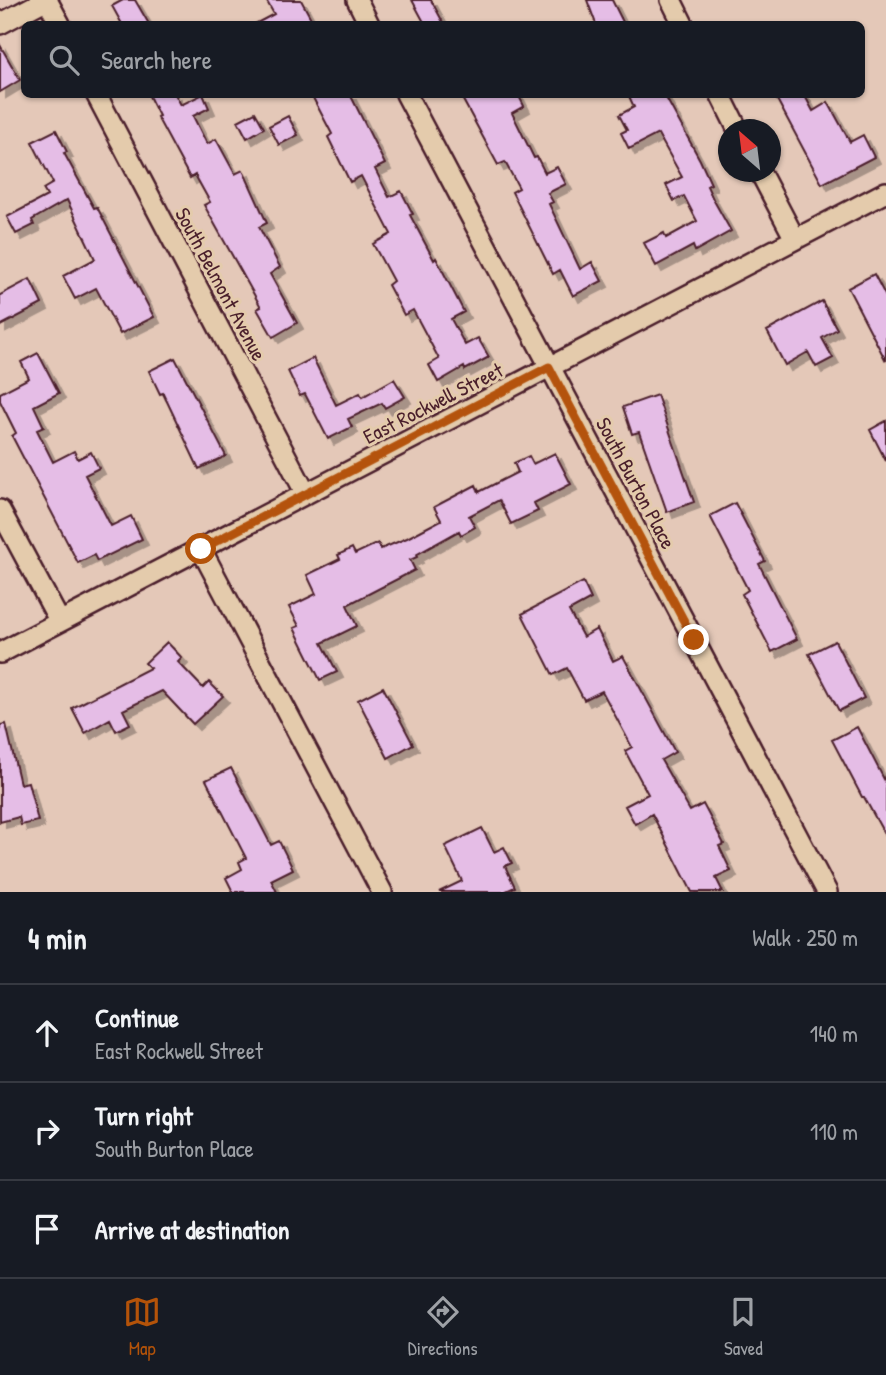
<!DOCTYPE html>
<html lang="en">
<head>
<meta charset="utf-8">
<style>
	:root { --surface:#171b24; --page:#20242c; --text:#f1f3f6; --muted:#9ea1a6; --line:#363941; --accent:#b45309 }
	body { margin:0; font-family:"Patrick Hand",sans-serif; background:var(--page); color:var(--text) }
	.compass { position:absolute; left:718px; top:119px; width:63px; height:63px; border-radius:50%; background:var(--surface); box-shadow:0 2px 5px #0004; rotate:332deg }
	.stop { position:absolute; width:21px; height:21px; margin:-16px; border:5px solid #b45309; border-radius:50%; background:#fff }
	.stop.end { background:#b45309; border-color:#fff; box-shadow:0 2px 7px #0008 }
	.list { margin:0; padding:0; list-style:none }
	h2 { display:flex; justify-content:space-between; align-items:center; height:91px; margin:0; padding:0 28px; font-size:30px }
	h2 small { font-size:23px; font-weight:400; color:var(--muted) }
	.list li { display:grid; grid-template-columns:46px 1fr auto; gap:21px; align-items:center; box-sizing:border-box; height:98px; padding:0 28px; border-top:2px solid var(--line) }
	.list b { display:block; font-size:26px; white-space:nowrap }
	.list p { margin:0; font-size:23px; white-space:nowrap; color:var(--muted) }
	.list em { font-size:23px; font-style:normal; color:var(--muted) }
	.icon { flex:none; width:38px; height:38px; fill:none; stroke:currentColor; stroke-width:2; stroke-linecap:round; stroke-linejoin:round }
	.map { position:relative; flex:none; width:886px; height:892px; overflow:hidden }
	.search { position:absolute; background:var(--surface); box-shadow:0 2px 5px #0004; left:21px; right:21px; top:21px; height:77px; display:flex; align-items:center; gap:18px; box-sizing:border-box; padding:0 24px; border-radius:10px; color:var(--muted); font-size:26px }
	.sheet { height:385px; background:var(--surface) }
	nav { display:flex; justify-content:space-around; align-items:center; box-sizing:border-box; height:98px; border-top:2px solid var(--line); background:var(--surface); font-size:19px; color:var(--muted) }
	nav a { display:grid; justify-items:center; gap:4px }
	nav .on { color:var(--accent) }
	.map>svg:first-child { display:block }
	.building { fill:#e5bde6; stroke:#4a1f2b; stroke-width:2; filter:url(#shadow) }
	.lines { fill:none; stroke-linecap:round; stroke-linejoin:round }
	.minor-casing { stroke:#4a1f2b; stroke-width:24 }
	.minor { stroke:#e4cbac; stroke-width:19 }
	.route { stroke:#b45309; stroke-width:9 }
	.labels { text-anchor:middle; dominant-baseline:central; stroke-width:6; stroke-linejoin:round; paint-order:stroke }
	.street-label { font-size:21px; fill:#4a1f2b; stroke:#e4cbac }
</style>
</head>
<body>
<div class="map">
<svg width="886" height="892" viewBox="0 0 886 892">
	<defs>
		<filter id="shadow"><feDropShadow dx="6" dy="6" stdDeviation="0" flood-color="#0004"/></filter>
	</defs>
	<rect width="100%" height="100%" fill="#e4c8b8"/>
	<filter id="ink" filterUnits="userSpaceOnUse"><feTurbulence type="fractalNoise" baseFrequency=".0143" numOctaves="2"/><feDisplacementMap in="SourceGraphic" scale="14" xChannelSelector="R" yChannelSelector="G"/><feConvolveMatrix kernelMatrix="1 2 1 2 8 2 1 2 1" color-interpolation-filters="sRGB"/></filter>
	<g filter="url(#ink)">
		<path class="building" d="M123 0H135L149 24H122L112 6Z
			M266 0H301L314 24H255L274 14Z
			M412 0H431L444 24H425Z
			M587 0H612L624 24H596Z
			M0 45 20 80 0 92Z
			M148 94H175L181 105 203 94 209 108 193 116 207 144 216 139 235 174 243 170 267 223 259 227 280 267 270 274 297 323 273 337 257 309 261 307 204 205 210 202 195 175 190 178 157 117 159 116Z
			M311 94H350L385 164 375 169 389 197 401 191 413 214 410 215 434 260 436 258 464 312 451 319 465 345 478 338 489 357 465 370 464 367 438 382 429 365 439 359 413 310 404 315 388 285 393 281 373 244 391 234 361 176 350 182 328 137 332 134Z
			M473 94H518L524 106 512 113 534 158 537 157 545 173 557 167 566 184 548 193 553 202 549 204 580 269 592 262 602 281 573 296 560 270 553 274 512 192 519 188 505 162 498 165 463 100Z
			M628 94H664L700 160 711 184 707 186 713 199 731 231 695 251 693 246 656 266 644 243 664 233 666 238 697 221 684 196 674 201 666 185 682 177 658 134 629 149 621 133 627 130 619 115 634 107Z
			M774 94H804L813 111 828 102 850 142 863 135 874 157 822 184Z
			M255 112 264 128 247 138 238 121Z
			M288 116 298 135 279 145 269 126Z
			M56 130 67 152 64 153 94 208 97 207 154 317 120 334 96 288 75 299 63 276 95 259 67 200 32 220 34 225 16 234 7 217 47 196 43 189 53 183 32 142Z
			M874 274 886 297V361L848 288Z
			M30 279 42 304 0 326V295Z
			M822 301 837 329 822 338 833 358 816 367 808 352 785 365 767 331Z
			M38 353 59 393 34 406 44 427 37 430 53 462 74 451 78 459 91 452 99 468 85 475 111 526 131 516 142 539 97 561 94 555 78 563 12 436 16 433 0 401V393L29 378 21 362Z
			M175 358 226 456 199 469 163 393 160 394 149 371Z
			M313 358 336 405 360 393 362 397 394 379 405 397 385 408 382 403 348 419 352 427 328 439 305 394 300 396 288 371Z
			M657 395 694 502 667 512 639 432 632 434 623 407Z
			M886 421V461L870 430Z
			M555 453 571 484 534 503 538 511 511 524 499 500 469 516 475 527 461 535 459 531 416 555 417 557 410 560 415 570 347 605 357 626 322 643 337 672 320 680 294 628 299 626 289 607 316 594 307 575 340 559 338 555 352 548 355 554 378 543 381 549 407 538 441 520 434 507 476 485 479 492 518 472 514 463 529 456 533 464Z
			M735 503 765 561 759 564 797 639 772 652 742 594 748 590 710 516Z
			M583 582 591 599 569 611 583 637 597 629 613 661 623 656 675 752 661 760 690 811 703 804 724 844 719 846 731 871 716 878 723 892H692L652 814 635 824 625 806 648 794 625 751 632 747 602 691 584 700 567 668 553 675 522 614Z
			M835 641 864 698 839 711 809 654Z
			M167 642 182 658 178 662 203 688 209 682 223 696 193 724 162 691 123 710 130 724 116 731 110 719 85 733 72 708 150 668 145 663Z
			M383 687 413 744 388 758 358 700Z
			M6 724 20 784 28 782 38 821 21 825 19 817 0 822V725Z
			M857 727 886 783V837L864 797H862L832 740Z
			M231 768 271 845 279 841 293 869 271 880 277 892H233L226 878 242 869 239 862 246 858 206 780Z
			M482 828 494 852 504 847 512 863 505 866 515 887 504 892H439L462 881 445 846Z"/>
		<g class="lines">
			<defs>
				<path id="minor" d="M47 0 60 24
					M357 0 369 24
					M671 0 683 24
					M0 24 45 0
					M96 94 306 494
					M406 94 827 892
					M720 94 738 130
					M760 172 795 239
					M0 510 60 622
					M201 549 382 892
					M0 653 886 192"/>
			</defs>
			<use href="#minor" class="minor-casing"/>
			<use href="#minor" class="minor"/>
		</g>
	</g>
	<g class="lines" filter="url(#ink)">
		<path class="route" d="M201 549 549 367 694 640"/>
	</g>
	<g class="labels">
		<g class="street-label">
			<text transform="translate(221 284) rotate(62)">South Belmont Avenue</text>
			<text transform="translate(433 403) rotate(-27)">East Rockwell Street</text>
			<text transform="translate(636 483) rotate(62)">South Burton Place</text>
		</g>
	</g>
</svg>
<svg class="compass" viewBox="-18 -18 36 36"><path d="M0-13l5 13h-10z" fill="#e53935"/><path d="M0 13l5-13h-10z" fill="#9ea1a6"/></svg>
<div class="stop" style="left:201px;top:549px"></div>
<div class="stop end" style="left:694px;top:640px"></div>
<div class="search"><svg class="icon" aria-label="search" viewBox="0 0 24 24"><circle cx="10" cy="10" r="6"/><path d="M15 15l6 6"/></svg>Search here</div>
</div>
<section class="sheet">
<h2>4 min<small>Walk · 250 m</small></h2>
<ul class="list">
<li><svg class="icon" aria-label="ahead" viewBox="0 0 24 24"><path d="M12 20V5M6 11l6-6 6 6"/></svg><div><b>Continue</b><p>East Rockwell Street</p></div><em>140 m</em></li>
<li><svg class="icon" aria-label="right" viewBox="0 0 24 24"><path d="M7 20v-9h11M14 6l5 5-5 5"/></svg><div><b>Turn right</b><p>South Burton Place</p></div><em>110 m</em></li>
<li><svg class="icon" aria-label="arrive" viewBox="0 0 24 24"><path d="M6 21V4h12l-3 4 3 4H6"/></svg><div><b>Arrive at destination</b></div></li>
</ul>
</section>
<nav>
<a class="on"><svg class="icon" aria-label="map" viewBox="0 0 24 24"><path d="M3 6l6-2 6 2 6-2v14l-6 2-6-2-6 2zM9 4v14M15 6v14"/></svg>Map</a>
<a><svg class="icon" aria-label="directions" viewBox="0 0 24 24"><path d="M12 3l9 9-9 9-9-9zM9 14v-3h6M13 9l2 2-2 2"/></svg>Directions</a>
<a><svg class="icon" aria-label="saved" viewBox="0 0 24 24"><path d="M7 4h10v16l-5-4-5 4z"/></svg>Saved</a>
</nav>
</body>
</html>
